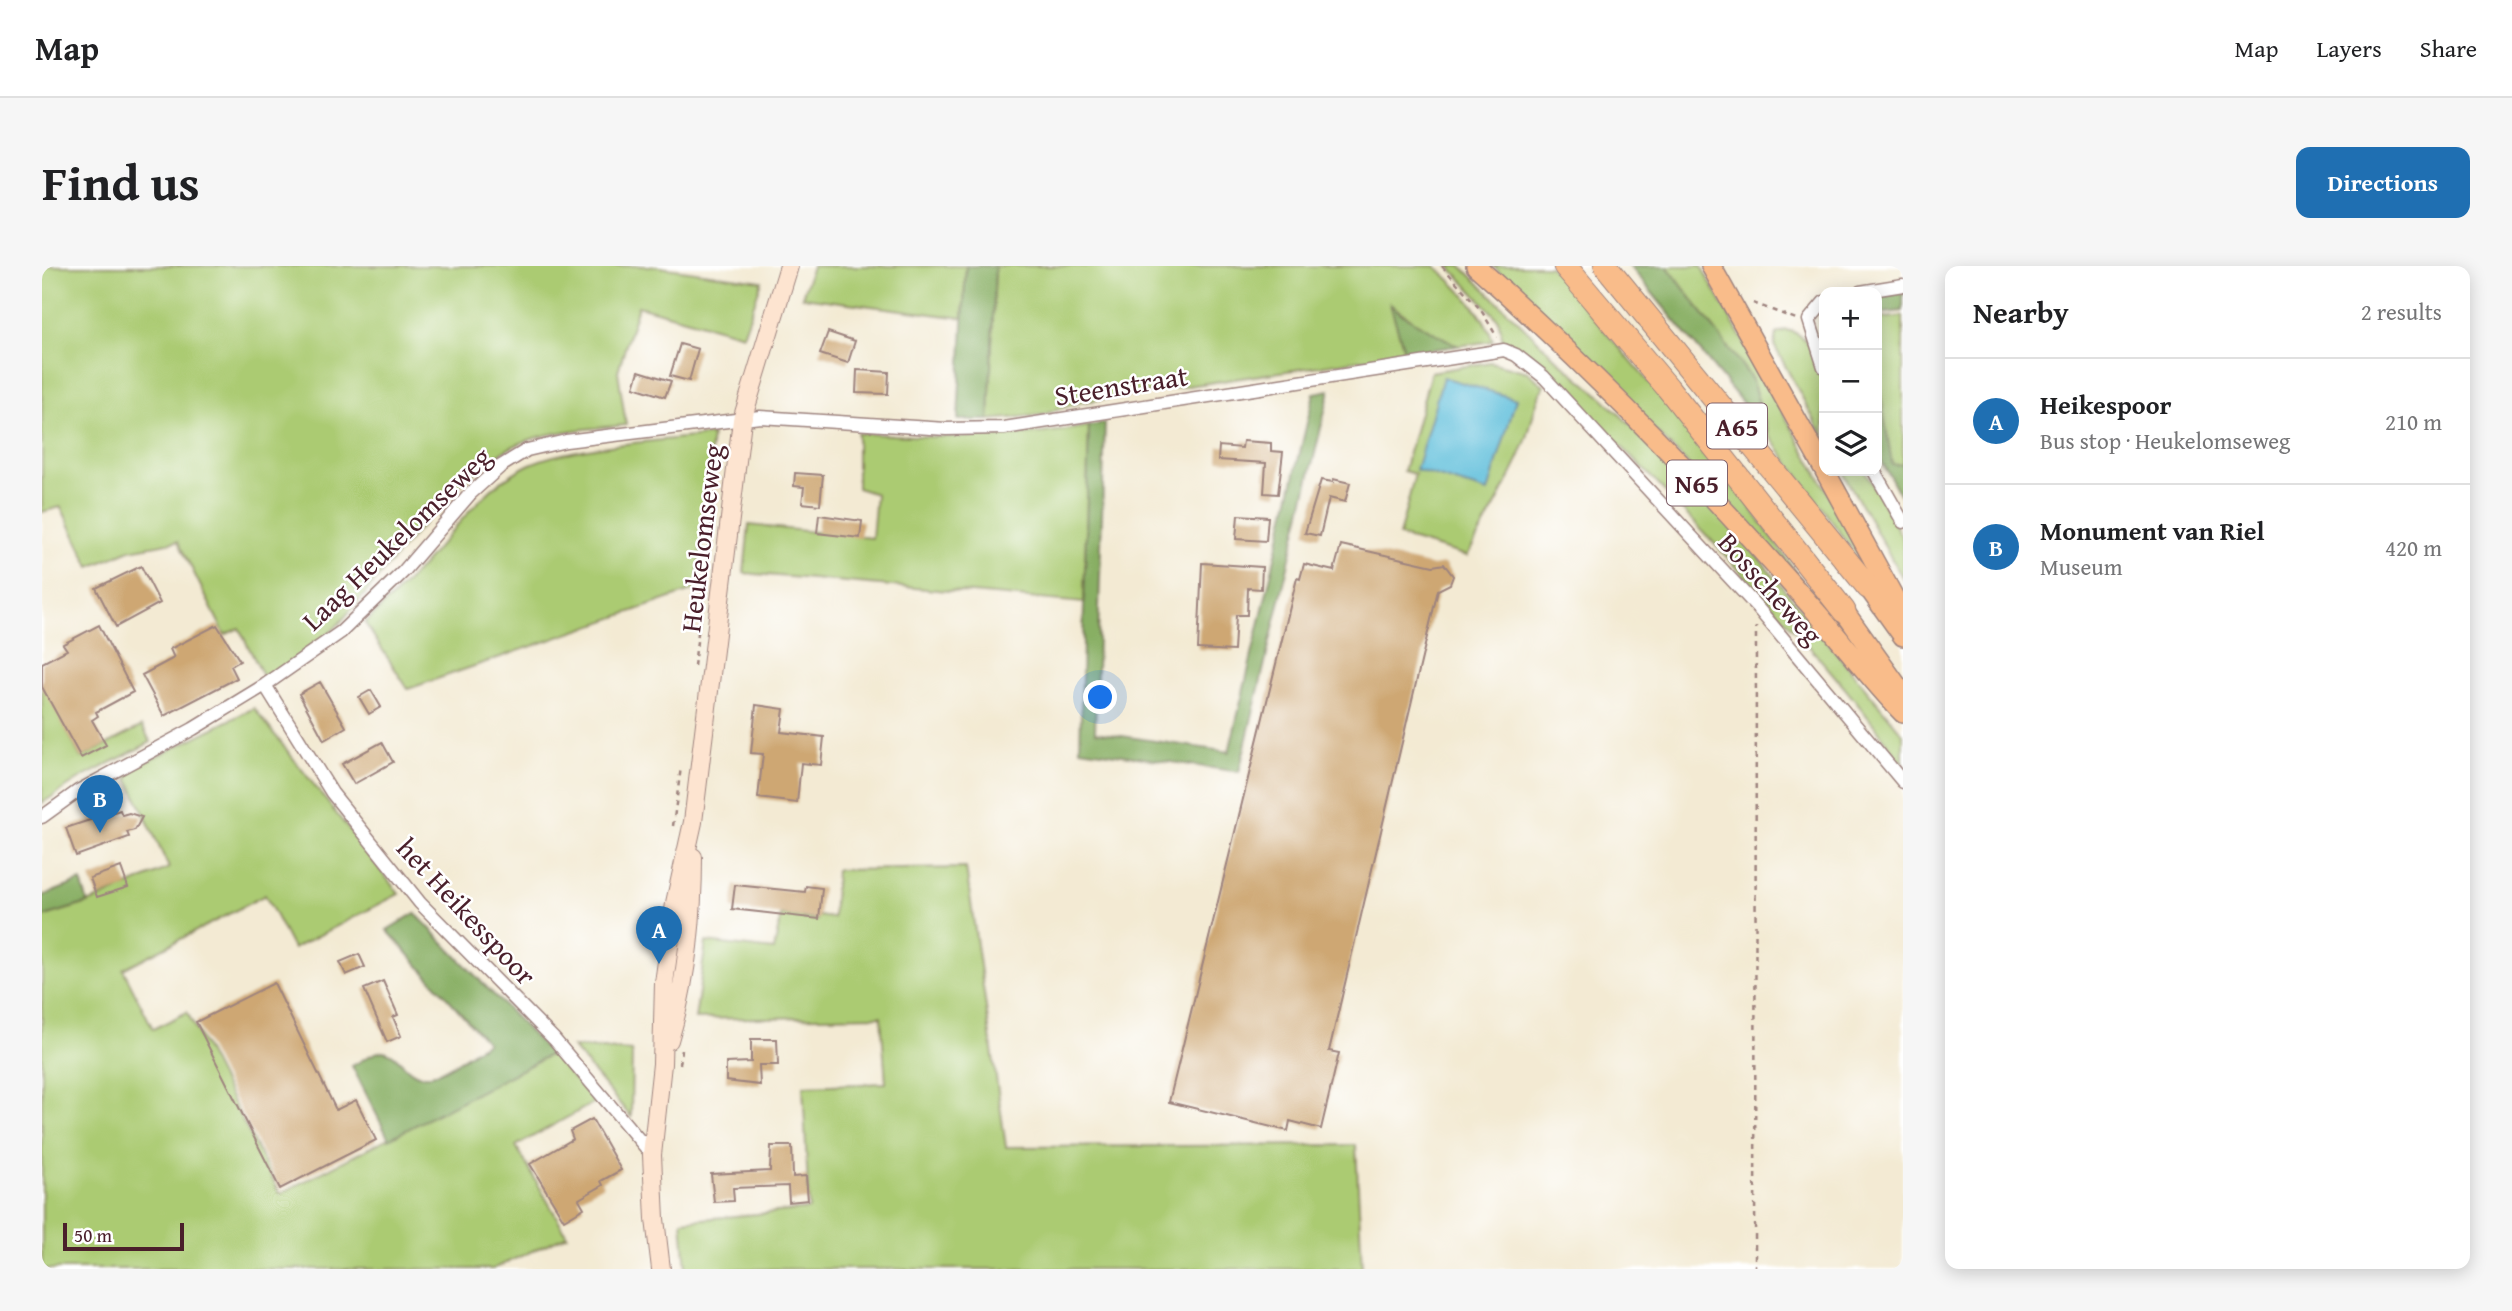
<!DOCTYPE html>
<html lang="en">
<head>
<meta charset="utf-8">
<style>
	:root { --surface:#fff; --page:#f6f6f6; --text:#202124; --muted:#757577; --line:#e0e0e0; --accent:#1f6fb2 }
	body { margin:0; font-family:"Gentium Book Plus",serif; background:var(--page); color:var(--text) }
	.controls { position:absolute; right:21px; top:21px; display:grid; overflow:hidden; border-radius:14px; box-shadow:0 4px 18px #0003 }
	.controls button { width:63px; height:63px; display:grid; place-items:center; padding:0; border:0; border-bottom:2px solid var(--line); background:var(--surface); color:var(--text); font:35px sans-serif }
	.scale { position:absolute; left:21px; bottom:18px; width:121px; box-sizing:border-box; padding-left:7px; border:4px solid #4a1f2b; border-top:0; font-size:19px; line-height:24px; white-space:nowrap; color:#4a1f2b; -webkit-text-stroke:5px #fff; paint-order:stroke }
	.you { position:absolute; left:1059px; top:432px; width:24px; height:24px; margin:-18px; border:5px solid #fff; border-radius:50%; background:#1a73e8; box-shadow:0 0 0 10px #1a73e833 }
	.badge { display:grid; place-items:center; width:46px; height:46px; border-radius:50%; background:var(--accent); color:#fff; font-size:23px; font-weight:700 }
	.pin { position:absolute; translate:-50% -58px; filter:drop-shadow(0 2px 4px #0008) }
	.pin::after { content:''; position:absolute; top:37px; width:24px; height:21px; background:inherit; clip-path:polygon(0 0,100% 0,50% 100%) }
	.list { margin:0; padding:0; list-style:none }
	h2 { display:flex; justify-content:space-between; align-items:center; height:91px; margin:0; padding:0 28px; font-size:30px }
	h2 small { font-size:23px; font-weight:400; color:var(--muted) }
	.list li { display:grid; grid-template-columns:46px 1fr auto; gap:21px; align-items:center; box-sizing:border-box; height:126px; padding:0 28px; border-top:2px solid var(--line) }
	.list b { display:block; font-size:26px; white-space:nowrap }
	.list p { margin:0; font-size:23px; white-space:nowrap; color:var(--muted) }
	.list em { font-size:23px; font-style:normal; color:var(--muted) }
	.icon { flex:none; width:38px; height:38px; fill:none; stroke:currentColor; stroke-width:2; stroke-linecap:round; stroke-linejoin:round }
	.map { position:relative; flex:none; width:1861px; height:1003px; overflow:hidden; border-radius:14px }
	header { display:flex; align-items:center; gap:42px; box-sizing:border-box; height:98px; padding:0 35px; background:var(--surface); border-bottom:2px solid var(--line) }
	header strong { font-size:33px }
	nav { display:flex; gap:38px; margin-inline-start:auto; font-size:24px }
	.intro { display:flex; align-items:center; justify-content:space-between; box-sizing:border-box; height:168px; padding:0 42px }
	h1 { margin:0; font-size:49px }
	.button { padding:18px 32px; border-radius:14px; background:var(--accent); color:#fff; font-size:24px; font-weight:700 }
	main { display:flex; gap:42px; padding:0 42px }
	aside { flex:1; background:var(--surface); border-radius:14px; box-shadow:0 4px 18px #0003 }
	.map>svg:first-child { display:block }
	.green { fill:#abcb72; stroke:#7a754e; stroke-width:2 }
	.forest { fill:#88af64; stroke:#696748; stroke-width:2 }
	.water { fill:#5cbdda; stroke:#536e82; stroke-width:2 }
	.building { fill:#cea773 }
	.lines { fill:none; stroke-linecap:round; stroke-linejoin:round }
	.street-casing { stroke:#9e847f; stroke-width:15 }
	.secondary-casing { stroke:#9e847f; stroke-width:20 }
	.primary-casing { stroke:#9e847f; stroke-width:22 }
	.highway-casing { stroke:#9e847f; stroke-width:25 }
	.path { stroke:#9e847f; stroke-width:2.5; stroke-dasharray:5 5; stroke-linecap:butt }
	.street { stroke:#fff; stroke-width:12 }
	.secondary { stroke:#fde4d0; stroke-width:18 }
	.primary { stroke:#f9bc8a; stroke-width:19 }
	.highway { stroke:#f9bc8a; stroke-width:23 }
	.labels { text-anchor:middle; dominant-baseline:central; stroke-width:5; stroke-linejoin:round; paint-order:stroke }
	.shield { fill:#fff; stroke:#80626b; stroke-width:2 }
	.shield-label { font-size:26px; font-weight:bold; fill:#4a1f2b }
	.street-label { font-size:28px; fill:#4a1f2b; stroke:#fff }
</style>
</head>
<body>
<header>
<strong>Map</strong>
<nav><a>Map</a><a>Layers</a><a>Share</a></nav>
</header>
<div class="intro"><h1>Find us</h1><a class="button">Directions</a></div>
<main>
<div class="map">
<svg width="1861" height="1003" viewBox="0 0 1861 1003">
	<rect width="100%" height="100%" fill="#fff"/>
	<filter id="ink" filterUnits="userSpaceOnUse"><feTurbulence type="fractalNoise" baseFrequency=".0143" numOctaves="2"/><feDisplacementMap in="SourceGraphic" scale="14" xChannelSelector="R" yChannelSelector="G"/><feConvolveMatrix kernelMatrix="1 2 1 2 8 2 1 2 1" color-interpolation-filters="sRGB"/></filter>
	<filter id="wash" filterUnits="userSpaceOnUse"><feTurbulence type="fractalNoise" baseFrequency=".00686" numOctaves="4" result="noise"/><feDisplacementMap in="SourceGraphic" scale="28" xChannelSelector="R" yChannelSelector="G"/><feGaussianBlur stdDeviation="1.57" result="paint"/><feColorMatrix in="noise" values="0 0 0 0 0 0 0 0 0 0 0 0 0 0 0 0 0 1.4 0 .05"/><feComposite in="paint" operator="in"/></filter>
	<g filter="url(#wash)">
		<rect width="100%" height="100%" fill="#f3ead3"/>
		<path class="green" d="M0 0H610L720 15 701 69 596 40 576 105 584 159C548 163 507 164 474 179 408 209 342 311 291 364 272 383 245 398 223 414L197 362 183 369 136 275 88 284 48 301 19 241 0 246Z
			M770 0H924L921 52 760 31Z
			M953 0H1393C1415 21 1442 45 1451 75L1416 80 1385 64 1349 39 1363 87 1035 137 1000 149 947 154Z
			M1407 0H1419L1517 95 1561 132 1690 259 1861 468V499C1805 417 1736 346 1668 273 1603 205 1540 133 1462 80L1456 53Z
			M1451 0H1508L1683 206 1760 314Z
			M1625 0H1659L1844 330 1727 169 1709 112Z
			M1861 50V224L1835 165V53Z
			M1744 64C1786 71 1782 140 1782 172L1732 79 1734 68Z
			M1448 96 1486 106 1502 120C1491 138 1491 157 1483 177 1468 216 1446 253 1425 290L1357 270 1373 208 1362 205 1389 106Z
			M1047 160 1042 337 702 307 707 259 830 272 834 228 815 222V167C894 172 969 175 1047 160Z
			M670 169 655 323 366 423 323 357C344 337 366 316 386 293 417 258 443 220 486 199 528 179 621 175 670 169Z
			M1800 205H1823L1861 273V313Z
			M0 416 39 492 100 460 109 476 41 511 0 537Z
			M212 442 357 628 251 683 223 629 81 703 111 763 145 746 238 928 509 788 553 836 474 880 525 969 451 1003H0V651L46 637 127 602 83 506Z
			M924 602 964 881 1314 879 1320 1003H644L640 955 767 943 761 820 844 817 839 750 653 753 664 676 732 684 739 649 775 654 777 650 791 652 794 604Z
			M530 781 590 785 589 851Z"/>
		<path class="forest" d="M924 0H953L947 154H916Z
			M1588 0H1625L1709 112 1727 169Z
			M1861 26V45L1835 48V31Z
			M1348 38 1361 49 1416 80 1363 87Z
			M1835 105 1850 199 1861 198V234L1835 187Z
			M1288 124 1197 506 1038 483 1047 160 1063 157 1053 466 1187 486 1272 127Z
			M39 615 46 637 0 651V630Z
			M373 647 509 788 347 873 310 800C318 796 331 786 340 785 355 785 365 810 382 810 397 811 432 785 445 776L345 664Z"/>
		<path class="water" d="M1401 111 1474 133 1446 226 1374 204Z"/>
		<g id="blocks">
			<path class="building" d="M786 66 813 75 806 97 778 88Z
				M638 78 656 83 647 115 628 110Z
				M815 104 847 106 846 128 814 127Z
				M597 105 629 115 623 131 592 121Z
				M1201 175 1229 177V185L1241 186 1236 228 1222 227 1224 197 1176 194 1177 180 1200 182Z
				M753 207 781 209 778 239 760 237 762 221 752 220Z
				M1291 213 1308 217 1303 236 1287 232 1278 270 1263 267 1279 214 1291 216Z
				M777 249 820 255 818 272 775 267Z
				M1196 249 1226 251 1224 275 1194 273Z
				M1299 279 1391 300 1402 298 1411 310 1408 318 1396 324 1287 785 1297 787 1279 863 1248 855 1246 865 1127 836 1255 312 1258 313 1262 298 1292 305Z
				M1160 297 1220 301 1219 323 1206 322 1205 349H1194L1192 385 1156 383Z
				M99 300 118 337 74 361 54 322Z
				M57 359 91 426 54 446 56 450 50 454 64 479 39 492 0 421V397L25 384 21 378Z
				M175 359 198 395 189 400 195 412 122 450 100 409 132 392 128 383Z
				M278 416 304 461 282 474 257 428Z
				M329 424 339 441 327 448 317 431Z
				M714 439 742 443 739 466 782 471 779 499 759 497 755 537 716 532 721 488 709 487Z
				M340 476 351 496 312 518 300 498Z
				M78 544 80 549 87 547 100 551 93 564 85 566 87 571 34 590 24 562Z
				M79 601 86 621 55 631 48 612Z
				M693 619 763 626 764 620 780 622 777 653 690 643Z
				M317 688 323 701 304 709 298 696Z
				M341 715 356 749 351 751 359 770 345 776 322 723Z
				M232 717 294 844 314 834 334 874 238 923 154 756Z
				M709 773H735L736 799H717L718 819 684 815V797L709 796Z
				M550 853 579 904 559 915 561 919 537 933 542 942 522 954 488 898 531 873 528 865Z
				M729 880H750L751 911 764 910 766 934 747 936 746 920 691 922 692 935 672 936 669 908 728 905Z"/>
		</g>
	</g>
	<g filter="url(#ink)">
		<use href="#blocks" fill-opacity="0" stroke="#9e847f" stroke-width="2"/>
		<g class="lines">
			<defs>
				<path id="street" d="M1818 26 1861 19
					M1782 36 1767 54 1782 101
					M1832 205 1861 256
					M223 419 290 527 378 637 512 773 610 889
					M0 551 36 525 151 463 223 419 299 366 362 305 428 228 459 200 485 184 524 175 718 151 904 163 962 162 1462 84 1474 89 1502 111 1714 340 1861 516"/>
				<path id="secondary" d="M627 774C645 715 651 652 651 591
					M619 1003 613 953 610 889 620 798 622 717 633 637 651 556 700 154 747 0"/>
				<path id="primary" d="M1434 0C1549 103 1659 215 1760 330 1795 368 1825 410 1861 447
					M1669 0 1782 203
					M1783 205 1861 348
					M1826 321 1861 370
					M1802 345 1861 428"/>
				<path id="highway" d="M1523 0 1626 122 1802 345
					M1564 0 1826 321"/>
			</defs>
			<use href="#street" class="street-casing"/>
			<use href="#secondary" class="secondary-casing"/>
			<use href="#primary" class="primary-casing"/>
			<use href="#highway" class="highway-casing"/>
			<path class="path" d="M1400 0 1439 44 1455 71
				M1711 37 1754 53
				M652 400 674 219
				M631 560 639 501
				M638 798 640 784
				M1713 1003 1714 361"/>
			<use href="#street" class="street"/>
			<use href="#secondary" class="secondary"/>
			<use href="#primary" class="primary"/>
			<use href="#highway" class="highway"/>
		</g>
	</g>
	<g class="labels">
		<g class="shield">
			<rect x="1665" y="137.5" width="60" height="45" rx="5"/>
			<rect x="1625" y="194.5" width="60" height="45" rx="5"/>
		</g>
		<g class="shield-label">
			<text x="1695" y="160">A65</text>
			<text x="1655" y="217">N65</text>
		</g>
		<g class="street-label">
			<text transform="translate(1079 119) rotate(-9)">Steenstraat</text>
			<text transform="translate(354 272) rotate(-44)">Laag Heukelomseweg</text>
			<text transform="translate(659 272) rotate(-83)">Heukelomseweg</text>
			<text transform="translate(1729 322) rotate(48)">Bosscheweg</text>
			<text transform="translate(425 645) rotate(47)">het Heikesspoor</text>
		</g>
	</g>
</svg>
<div class="controls">
<button>+</button>
<button>−</button>
<button><svg class="icon" aria-label="layers" viewBox="0 0 24 24"><path d="M12 4l9 5-9 5-9-5zM3 14l9 5 9-5"/></svg></button>
</div>
<div class="scale">50 m</div>
<div class="you"></div>
<div class="pin badge" style="left:617px;top:698px">A</div>
<div class="pin badge" style="left:58px;top:567px">B</div>
</div>
<aside>
<h2>Nearby<small>2 results</small></h2>
<ul class="list">
<li><span class="badge">A</span><div><b>Heikespoor</b><p>Bus stop · Heukelomseweg</p></div><em>210 m</em></li>
<li><span class="badge">B</span><div><b>Monument van Riel</b><p>Museum</p></div><em>420 m</em></li>
</ul>
</aside>
</main>
</body>
</html>
